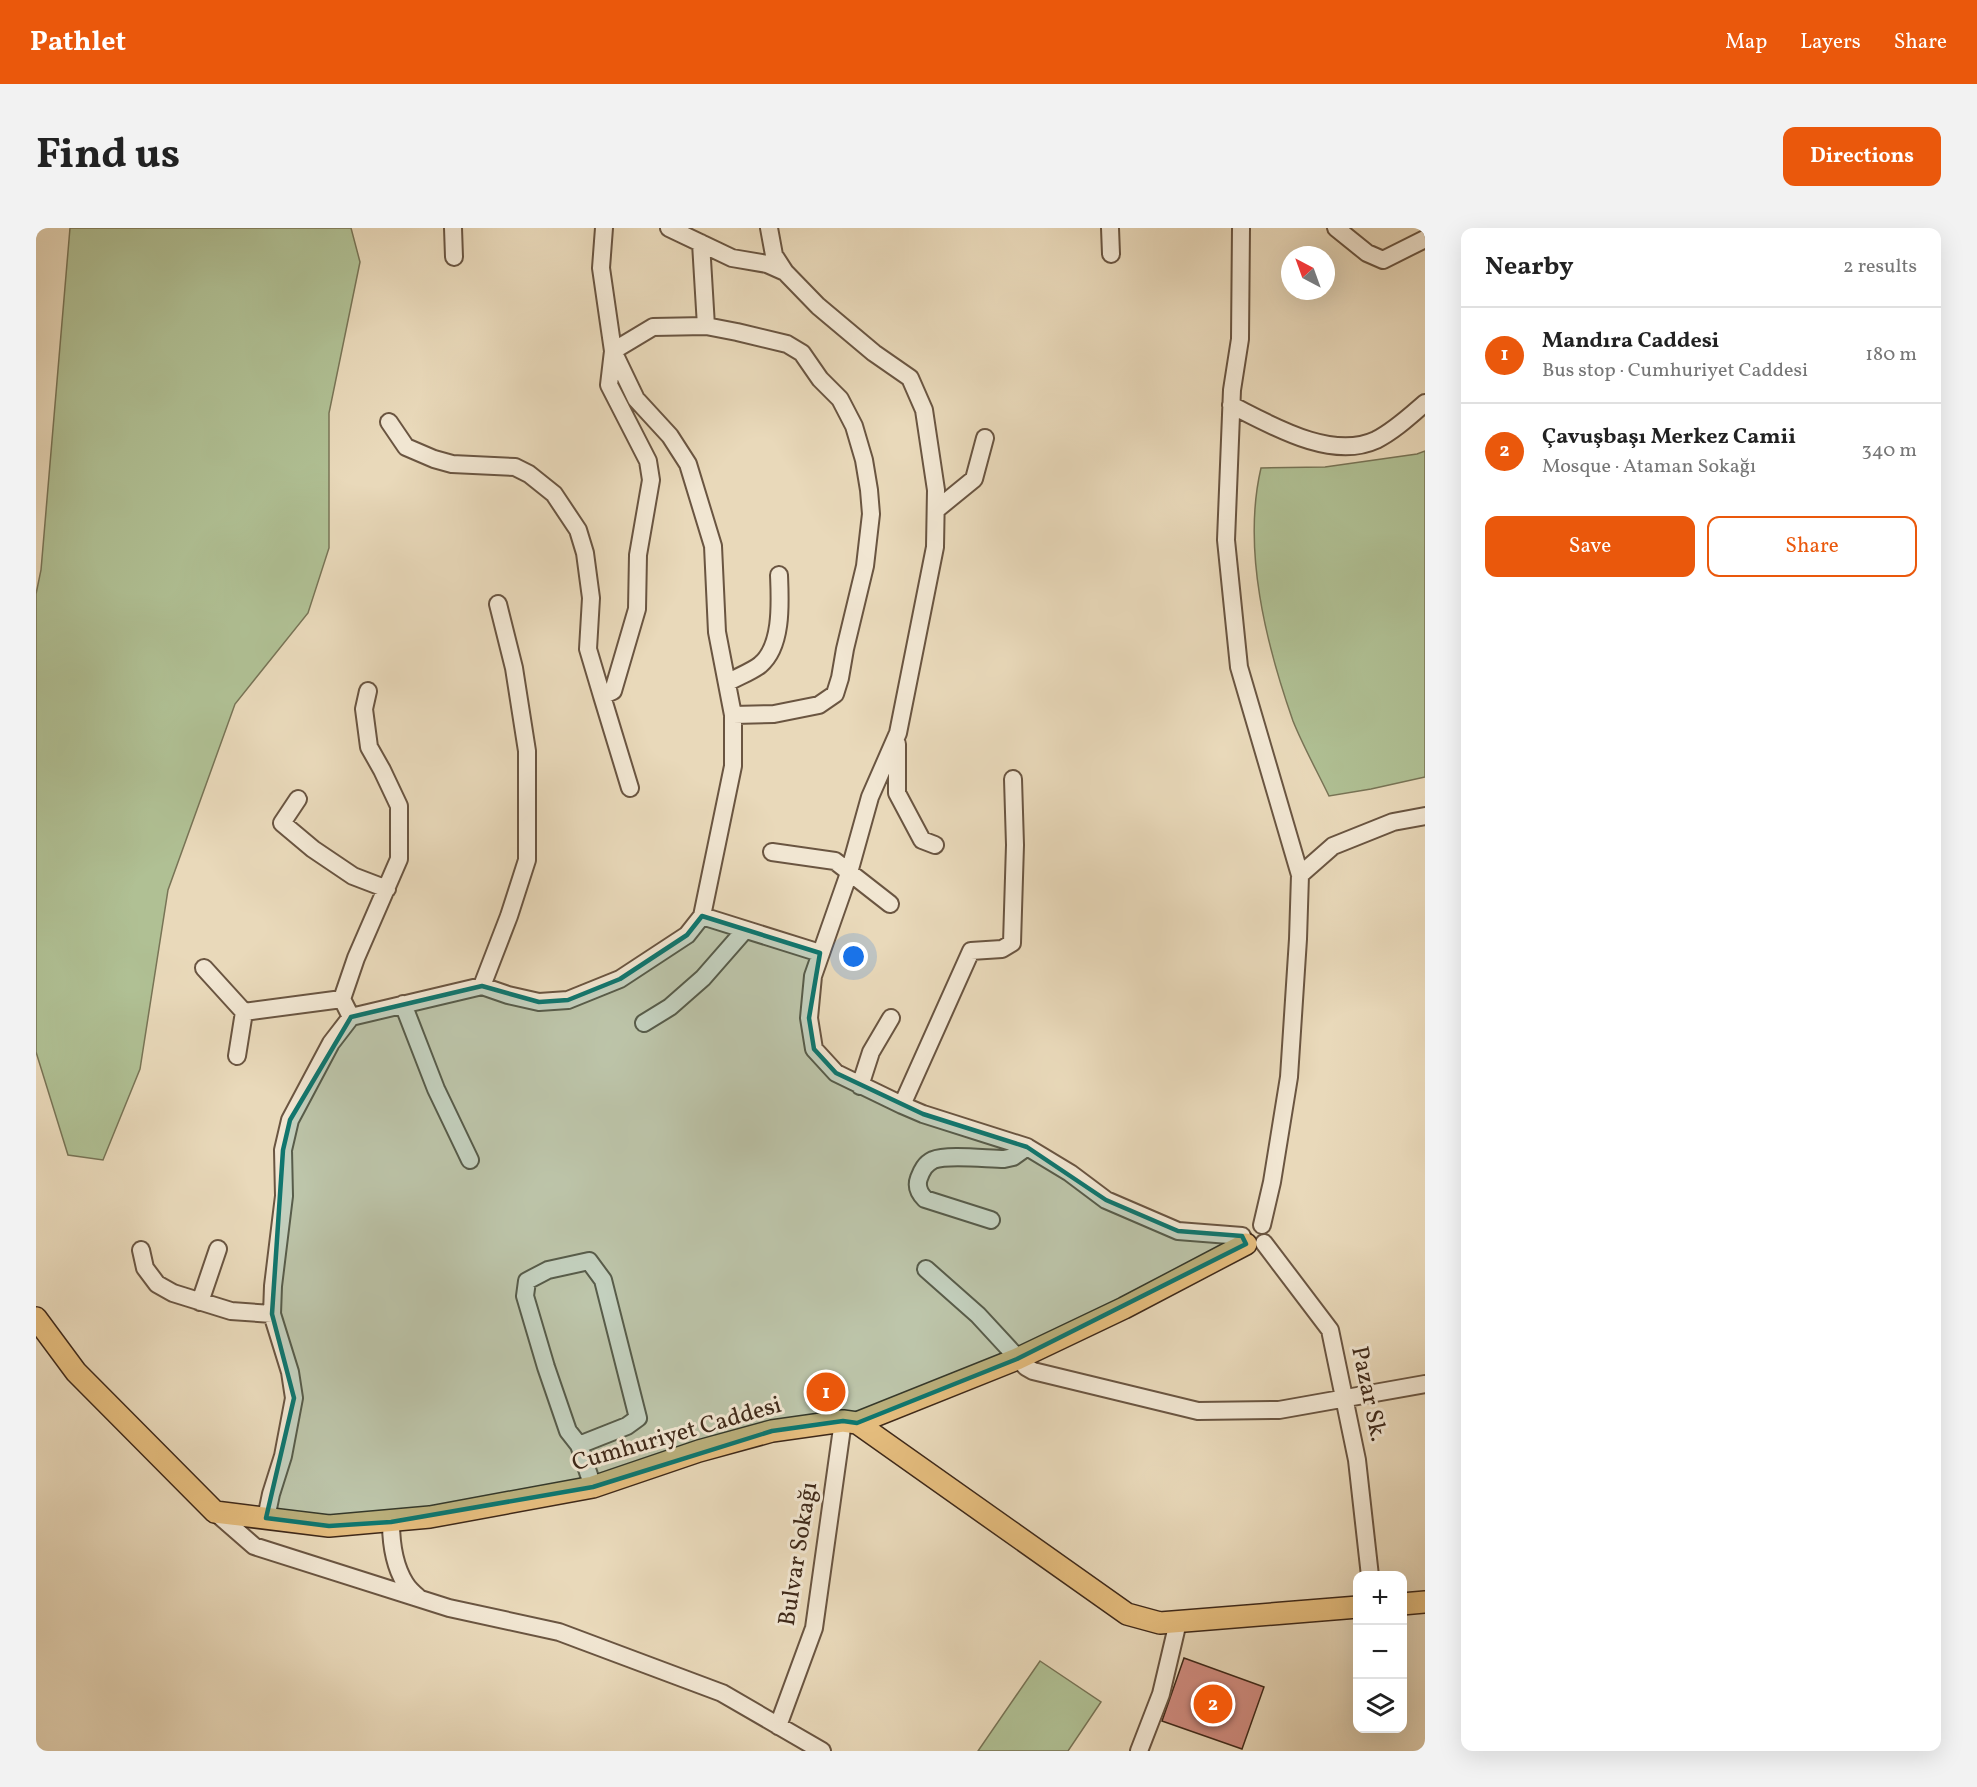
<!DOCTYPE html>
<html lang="en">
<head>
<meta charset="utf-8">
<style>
	:root { --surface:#fff; --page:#f2f2f2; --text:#222; --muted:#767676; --line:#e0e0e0; --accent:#ea580c }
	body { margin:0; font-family:Vollkorn,serif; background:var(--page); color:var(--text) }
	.controls { position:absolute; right:18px; bottom:18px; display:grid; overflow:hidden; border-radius:12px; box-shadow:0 6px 24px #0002 }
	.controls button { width:54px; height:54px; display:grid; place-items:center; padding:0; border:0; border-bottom:2px solid var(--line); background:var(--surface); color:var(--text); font:30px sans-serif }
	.compass { position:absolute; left:1245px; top:18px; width:54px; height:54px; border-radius:50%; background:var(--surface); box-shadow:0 6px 24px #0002; rotate:319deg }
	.you { position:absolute; left:818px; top:729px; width:21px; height:21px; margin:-15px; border:4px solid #fff; border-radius:50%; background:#1a73e8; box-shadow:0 0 0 9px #1a73e833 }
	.badge { display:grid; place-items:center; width:39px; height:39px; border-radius:50%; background:var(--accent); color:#fff; font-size:20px; font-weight:700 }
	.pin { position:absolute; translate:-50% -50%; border:3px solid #fff; box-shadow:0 2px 6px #0006 }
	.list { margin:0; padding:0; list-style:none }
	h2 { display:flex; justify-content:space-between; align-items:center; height:78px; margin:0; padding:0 24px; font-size:26px }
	h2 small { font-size:20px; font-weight:400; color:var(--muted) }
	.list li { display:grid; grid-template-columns:39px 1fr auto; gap:18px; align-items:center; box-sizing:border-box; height:96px; padding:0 24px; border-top:2px solid var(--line) }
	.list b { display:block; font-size:22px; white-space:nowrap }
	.list p { margin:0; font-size:20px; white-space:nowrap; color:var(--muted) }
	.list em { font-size:20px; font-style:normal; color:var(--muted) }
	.actions { display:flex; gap:12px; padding:18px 24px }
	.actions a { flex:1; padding:14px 0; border:2px solid var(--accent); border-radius:12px; text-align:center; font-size:21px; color:var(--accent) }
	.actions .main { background:var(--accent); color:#fff }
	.icon { flex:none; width:33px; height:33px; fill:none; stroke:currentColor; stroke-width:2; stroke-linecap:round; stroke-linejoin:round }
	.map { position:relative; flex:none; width:1389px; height:1523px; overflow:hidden; border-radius:12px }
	header { display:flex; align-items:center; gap:36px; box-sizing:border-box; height:84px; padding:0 30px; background:var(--accent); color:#fff }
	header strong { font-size:28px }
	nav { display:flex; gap:33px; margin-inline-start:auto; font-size:21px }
	.intro { display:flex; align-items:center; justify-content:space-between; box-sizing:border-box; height:144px; padding:0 36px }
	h1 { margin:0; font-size:42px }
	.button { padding:15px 27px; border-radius:12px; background:var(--accent); color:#fff; font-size:21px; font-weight:700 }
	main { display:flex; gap:36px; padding:0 36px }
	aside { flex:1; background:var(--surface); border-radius:12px; box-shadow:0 6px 24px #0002 }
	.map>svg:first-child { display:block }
	.green { fill:#b0c094; stroke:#787456; stroke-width:1.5 }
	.building { fill:#d08c80; stroke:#3f2919; stroke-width:1.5 }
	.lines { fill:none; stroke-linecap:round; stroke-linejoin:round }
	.minor-casing { stroke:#6a5541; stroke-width:20 }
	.major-casing { stroke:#3f2919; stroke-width:24 }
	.minor { stroke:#f1e6d2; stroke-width:16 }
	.major { stroke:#e4bc7d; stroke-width:21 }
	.marked { fill:#0f766e; fill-opacity:0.2; stroke:#0f766e; stroke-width:4.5; stroke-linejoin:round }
	.labels { text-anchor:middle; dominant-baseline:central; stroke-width:6; stroke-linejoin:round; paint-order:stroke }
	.street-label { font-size:24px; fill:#3f2919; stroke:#f1e6d2 }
</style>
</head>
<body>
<header>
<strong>Pathlet</strong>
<nav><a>Map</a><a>Layers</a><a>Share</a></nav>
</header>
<div class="intro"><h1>Find us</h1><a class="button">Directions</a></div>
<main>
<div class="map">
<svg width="1389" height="1523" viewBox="0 0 1389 1523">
	<rect width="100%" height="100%" fill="#e9d9ba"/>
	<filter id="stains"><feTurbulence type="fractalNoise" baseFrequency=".00333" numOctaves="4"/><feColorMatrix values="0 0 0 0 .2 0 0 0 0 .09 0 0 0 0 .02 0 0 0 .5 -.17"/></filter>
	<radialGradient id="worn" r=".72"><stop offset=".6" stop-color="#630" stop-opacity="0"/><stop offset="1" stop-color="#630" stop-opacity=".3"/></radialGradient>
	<path class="green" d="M34 0H315L324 34 293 185V320L272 385 199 476 132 662 104 841 67 932 32 927 0 824V366L5 342Z
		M1389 223V549L1335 561 1293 568C1281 543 1267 518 1257 493 1230 416 1206 321 1225 240L1289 239 1381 226Z
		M1004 1433 1065 1474 1032 1523H942Z"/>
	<path class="building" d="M1148 1430 1228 1459 1206 1521 1126 1493Z"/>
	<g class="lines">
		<defs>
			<path id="minor" d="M417 0 418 29
				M633 0 696 30 731 36 749 44 782 78 838 125 874 150 888 182 900 262 899 319 862 505 834 569 812 648 777 748 773 790 778 821 800 845 866 877 887 886 991 919 1034 945 1070 972 1142 1003 1206 1008
				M733 0 738 27 749 44
				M1074 0 1075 26
				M1205 0 1204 111 1196 162 1190 312 1203 439 1264 647 1262 711 1253 849 1236 954 1226 997
				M1300 0 1331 25 1347 32 1389 11
				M665 15 670 98
				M1195 177C1235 197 1295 233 1340 212 1358 203 1374 188 1389 175
				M353 194 370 219 398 231 416 236 479 239 493 246 518 266 542 302 549 325 555 370 552 421 566 468 577 463 601 381 602 327 615 252 612 233 573 157 577 123 617 99 670 98 701 104 751 116 766 125 784 151 804 171 818 198 828 232 833 262 835 286 829 338 809 421 804 450 799 466 783 477 738 486 697 487
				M900 282 938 251 949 210
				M691 455C701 449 715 444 724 437 747 418 744 373 743 347
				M566 468 594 560
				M861 516V565L886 612 899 617
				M262 571 246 595 277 621 317 648 351 661
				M736 624 799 633 854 676
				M1264 647 1297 618 1357 594 1389 588
				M666 688 784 725
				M168 740 208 784 306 771
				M446 758 473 688 491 632V523L478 440 462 376
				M367 776 400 861 434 932
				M315 789 306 771 320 730 363 631V578L346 542 333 519 328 481 332 463
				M608 795 634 779 667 750 709 702
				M201 828 208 784
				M824 858 835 824 855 790
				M866 877 935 723 966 721 976 715 979 617 977 551
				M955 992 889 971C883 965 880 958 883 950 886 942 889 936 897 932 911 926 952 931 968 931L977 929 991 919
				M1228 1015 1294 1102 1321 1232 1334 1348
				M105 1022 109 1040 121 1056 137 1065 195 1083 236 1086
				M890 1041 942 1087 990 1139 997 1143 1162 1183 1243 1182 1389 1156
				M164 1074 182 1021
				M543 1217 591 1198 602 1190 567 1052 553 1033 512 1042 491 1053 489 1068 510 1139 532 1203 543 1217 557 1259
				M179 1284 218 1318 413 1380 523 1404 686 1465 786 1523
				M230 1290 235 1266 247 1228 258 1170 254 1144 236 1086 237 1058 248 968 247 922 254 892 295 815 315 789 446 758 472 767 503 774 532 772 584 751 651 707 666 688 697 538V487L681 404 677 318 652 236 634 208 600 171 577 123 565 40 568 0
				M355 1294C355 1313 358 1337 369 1355 372 1360 377 1365 382 1369
				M742 1498 778 1400 807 1193
				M1103 1523 1125 1466 1142 1394"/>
			<path id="major" d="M0 1090 40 1144 179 1284 293 1298 394 1289 557 1259 663 1223 736 1203 807 1193 821 1195 1091 1386 1124 1395 1322 1379
				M821 1195 981 1131 1088 1080 1210 1016
				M1366 1376 1389 1374"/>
		</defs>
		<use href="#minor" class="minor-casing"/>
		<use href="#major" class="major-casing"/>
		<use href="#minor" class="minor"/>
		<use href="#major" class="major"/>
	</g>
	<path class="marked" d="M666 688 784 725 773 790 778 821 800 845 887 886 991 919 1070 972 1142 1003 1206 1008 1210 1016 981 1131 821 1195 807 1193 736 1203 557 1259 355 1294 293 1298 230 1290 258 1170 236 1086 247 922 254 892 315 789 446 758 503 774 532 772 584 751 651 707Z"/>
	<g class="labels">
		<g class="street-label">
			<text transform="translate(1332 1166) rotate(78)">Pazar Sk.</text>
			<text transform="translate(641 1207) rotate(-16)">Cumhuriyet Caddesi</text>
			<text transform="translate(763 1326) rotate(-81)">Bulvar Sokağı</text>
		</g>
	</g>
	<rect width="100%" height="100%" filter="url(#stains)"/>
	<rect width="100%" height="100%" fill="url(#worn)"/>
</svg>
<div class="controls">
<button>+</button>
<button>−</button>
<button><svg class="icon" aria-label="layers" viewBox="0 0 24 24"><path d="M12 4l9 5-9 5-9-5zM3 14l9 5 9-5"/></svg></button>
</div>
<svg class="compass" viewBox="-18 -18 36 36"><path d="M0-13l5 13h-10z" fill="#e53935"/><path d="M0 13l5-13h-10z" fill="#767676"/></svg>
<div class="you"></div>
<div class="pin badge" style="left:790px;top:1164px">1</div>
<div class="pin badge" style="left:1177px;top:1476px">2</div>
</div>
<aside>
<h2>Nearby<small>2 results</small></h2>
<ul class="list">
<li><span class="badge">1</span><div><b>Mandıra Caddesi</b><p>Bus stop · Cumhuriyet Caddesi</p></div><em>180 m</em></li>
<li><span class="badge">2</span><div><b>Çavuşbaşı Merkez Camii</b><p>Mosque · Ataman Sokağı</p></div><em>340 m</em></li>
</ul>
<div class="actions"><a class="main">Save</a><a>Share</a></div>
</aside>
</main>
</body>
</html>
